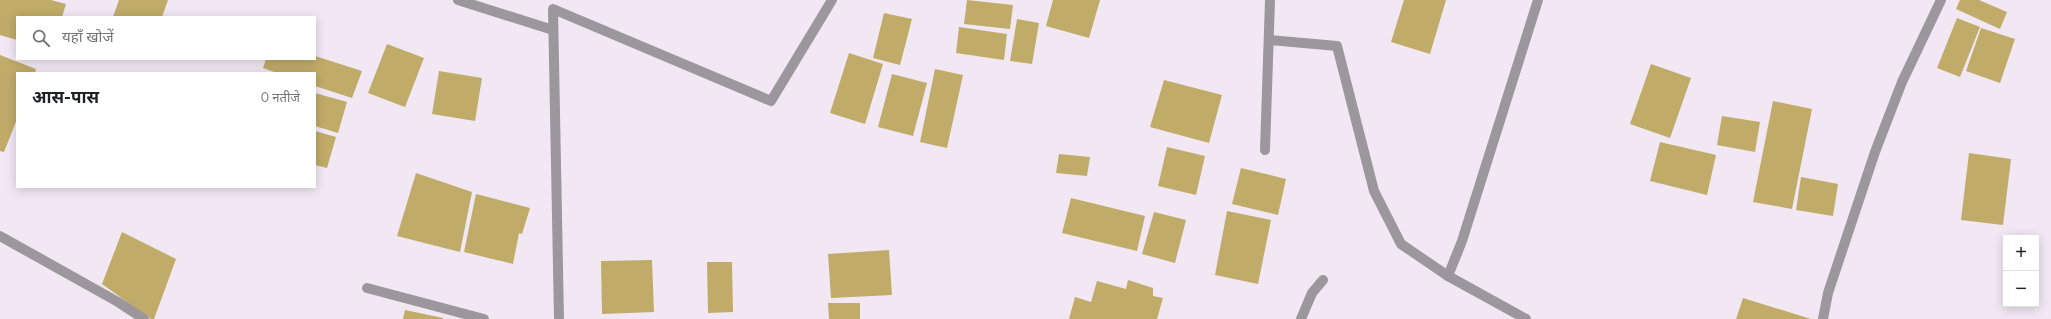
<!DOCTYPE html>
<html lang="hi">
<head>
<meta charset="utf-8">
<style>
	:root { --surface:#fff; --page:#f6f6f6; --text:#202124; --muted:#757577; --line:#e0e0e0 }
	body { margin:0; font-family:Figtree,"Noto Sans Devanagari",sans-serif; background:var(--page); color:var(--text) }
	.controls { position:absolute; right:12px; bottom:12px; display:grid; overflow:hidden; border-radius:0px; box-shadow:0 2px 10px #0003 }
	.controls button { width:36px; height:36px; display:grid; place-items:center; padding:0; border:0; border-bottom:1px solid var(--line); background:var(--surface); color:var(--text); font:20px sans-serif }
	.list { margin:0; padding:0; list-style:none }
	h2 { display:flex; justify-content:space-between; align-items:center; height:52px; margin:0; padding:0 16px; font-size:17px }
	h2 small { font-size:13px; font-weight:400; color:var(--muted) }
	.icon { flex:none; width:22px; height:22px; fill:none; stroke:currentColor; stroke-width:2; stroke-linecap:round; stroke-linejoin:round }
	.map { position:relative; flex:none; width:2051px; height:319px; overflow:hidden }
	.search { position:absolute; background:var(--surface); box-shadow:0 2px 10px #0003; left:16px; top:16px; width:300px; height:44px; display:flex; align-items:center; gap:10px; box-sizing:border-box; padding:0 14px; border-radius:0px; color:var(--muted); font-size:15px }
	.panel { position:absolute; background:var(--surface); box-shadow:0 2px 10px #0003; left:16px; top:72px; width:300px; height:116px; border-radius:0px }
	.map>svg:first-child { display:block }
	.building { fill:#c0ab69 }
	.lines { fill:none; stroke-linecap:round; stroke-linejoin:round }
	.minor { stroke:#9b979c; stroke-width:10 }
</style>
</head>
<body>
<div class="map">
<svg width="2051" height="319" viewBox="0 0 2051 319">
	<rect width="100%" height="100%" fill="#f1e8f4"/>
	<path class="building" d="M0 0H51L66 4 62 17H17V40L0 35Z
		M119 0H168L162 17H113Z
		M967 0 1013 5 1010 29 964 24Z
		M1053 0H1100L1089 38 1046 26Z
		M1404 0H1446L1430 54 1391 42Z
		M1960 0H1979L2007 12 2000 29 1956 9Z
		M884 13 912 19 900 65 873 58Z
		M1957 18 1980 27 1960 77 1937 68Z
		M1017 19 1039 23 1032 64 1010 61Z
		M959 27 1007 34 1004 60 956 53Z
		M1981 28 2015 39 2000 83 1966 71Z
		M387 44 424 58 405 107 368 93Z
		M849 53 883 64 865 124 830 113Z
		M0 55 36 69 35 73H17V119L4 152 0 151Z
		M315 56 362 71 352 98 315 86V73H277L263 68 266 59H315Z
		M1651 64 1691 78 1670 138 1630 124Z
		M935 69 963 75 947 148 920 142Z
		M439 71 482 78 475 121 432 114Z
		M892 74 927 83 913 136 878 127Z
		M1164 80 1222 95 1209 143 1150 127Z
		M315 93 347 102 338 133 315 126Z
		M1773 101 1812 109 1792 209 1753 202Z
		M1722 116 1760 122 1755 152 1717 145Z
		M315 131 336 137 327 168 315 165Z
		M1660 142 1716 155 1707 195 1650 181Z
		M1167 147 1205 156 1196 195 1158 186Z
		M1969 153 2011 159 2003 225 1961 220Z
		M1059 154 1090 157 1087 176 1056 173Z
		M1241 168 1286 179 1278 215 1232 204Z
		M416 173 472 192 460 252 397 236Z
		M1801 177 1838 184 1833 216 1796 210Z
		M476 194 530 208 522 234 519 233 513 264 464 252Z
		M1071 198 1145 216 1137 251 1062 233Z
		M1227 211 1271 220 1258 284 1215 275Z
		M1154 212 1186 220 1175 263 1142 254Z
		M122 232 176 259 154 319H151L102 284Z
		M889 250 892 295 831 298 828 254Z
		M652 260 654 312 602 314 601 261Z
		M707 262H732L733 312 708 313Z
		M1128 280 1153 288V296L1163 298 1157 319H1069L1075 297 1091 302 1097 281 1126 289Z
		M1743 298 1811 319H1736Z
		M828 303H860V319H829Z
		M405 310 443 318V319H403Z"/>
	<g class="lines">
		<path class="minor" d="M458 0 553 30
			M1269 40 1337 46 1374 191 1401 244 1448 276 1526 319
			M1265 150 1270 0
			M0 236 118 302 144 319
			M1448 276 1462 241 1538 0
			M367 288 484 319
			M559 319 553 9 771 101 832 0
			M1301 319 1312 293 1323 280
			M1823 319 1828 293 1875 152 1902 82 1941 0"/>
	</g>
</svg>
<div class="controls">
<button>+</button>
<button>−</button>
</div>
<div class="search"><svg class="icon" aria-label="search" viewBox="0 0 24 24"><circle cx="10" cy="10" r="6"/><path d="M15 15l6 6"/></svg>यहाँ खोजें</div>
<section class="panel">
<h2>आस-पास<small>0 नतीजे</small></h2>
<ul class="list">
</ul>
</section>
</div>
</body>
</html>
